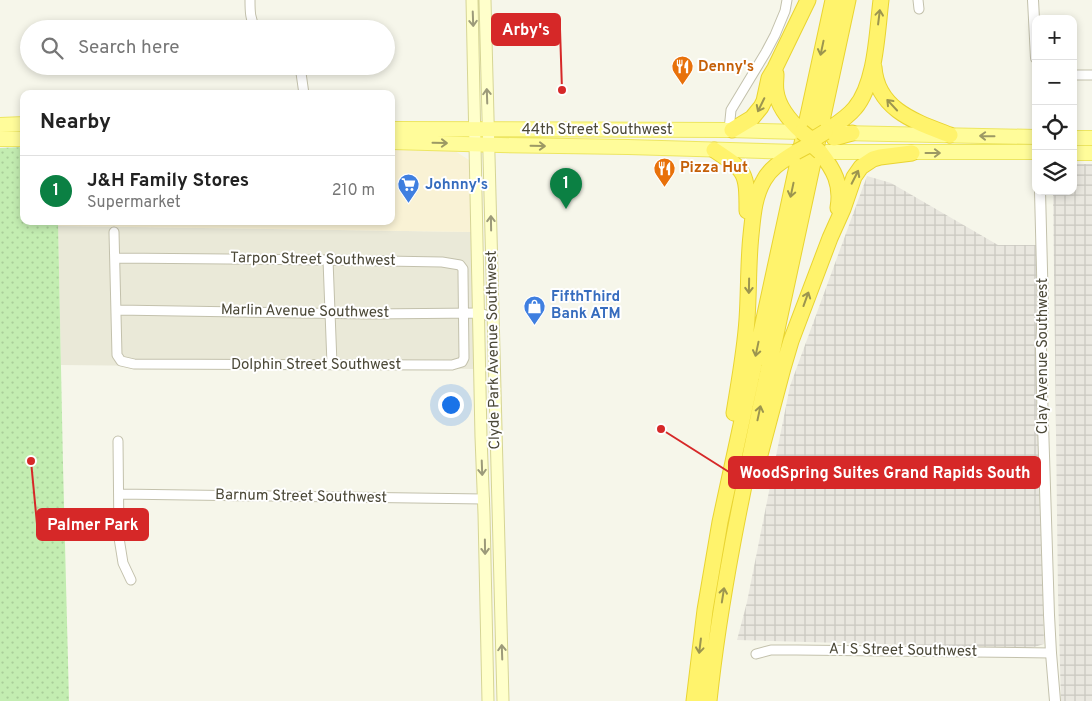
<!DOCTYPE html>
<html lang="en">
<head>
<meta charset="utf-8">
<style>
	:root { --surface:#fff; --page:#f2f2f2; --text:#222; --muted:#767676; --line:#e0e0e0; --accent:#0b8043 }
	body { margin:0; font-family:Overpass,sans-serif; background:var(--page); color:var(--text) }
	.controls { position:absolute; right:15px; top:15px; display:grid; overflow:hidden; border-radius:10px; box-shadow:0 2px 8px #0003 }
	.controls button { width:45px; height:45px; display:grid; place-items:center; padding:0; border:0; border-bottom:1px solid var(--line); background:var(--surface); color:var(--text); font:25px sans-serif }
	.you { position:absolute; left:450px; top:404px; width:18px; height:18px; margin:-12px; border:4px solid #fff; border-radius:50%; background:#1a73e8; box-shadow:0 0 0 8px #1a73e833 }
	.badge { display:grid; place-items:center; width:32px; height:32px; border-radius:50%; background:var(--accent); color:#fff; font-size:16px; font-weight:700 }
	.pin { position:absolute; translate:-50% -41px; filter:drop-shadow(0 1px 2px #0008) }
	.pin::after { content:''; position:absolute; top:26px; width:18px; height:15px; background:inherit; clip-path:polygon(0 0,100% 0,50% 100%) }
	.list { margin:0; padding:0; list-style:none }
	h2 { display:flex; justify-content:space-between; align-items:center; height:65px; margin:0; padding:0 20px; font-size:21px }
	h2 small { font-size:16px; font-weight:400; color:var(--muted) }
	.list li { display:grid; grid-template-columns:32px 1fr auto; gap:15px; align-items:center; box-sizing:border-box; height:70px; padding:0 20px; border-top:1px solid var(--line) }
	.list b { display:block; font-size:19px; white-space:nowrap }
	.list p { margin:0; font-size:16px; white-space:nowrap; color:var(--muted) }
	.list em { font-size:16px; font-style:normal; color:var(--muted) }
	.icon { flex:none; width:28px; height:28px; fill:none; stroke:currentColor; stroke-width:2; stroke-linecap:round; stroke-linejoin:round }
	.map { position:relative; flex:none; width:1092px; height:701px; overflow:hidden }
	.search { position:absolute; background:var(--surface); box-shadow:0 2px 8px #0003; left:20px; top:20px; width:375px; height:55px; display:flex; align-items:center; gap:12px; box-sizing:border-box; padding:0 18px; border-radius:28px; color:var(--muted); font-size:19px }
	.panel { position:absolute; background:var(--surface); box-shadow:0 2px 8px #0003; left:20px; top:90px; width:375px; height:135px; border-radius:10px }
	.map>svg:first-child { display:block }
	.residential { fill:#eae9d8 }
	.commercial { fill:#f9f2d5 }
	.industrial { fill:url(#industrial-grid) }
	.green { fill:url(#green-dots) }
	.lines { fill:none; stroke-linecap:round; stroke-linejoin:round }
	.minor-casing { stroke:#c3c1ac; stroke-width:11 }
	.tertiary-casing { stroke:#c3c1ac; stroke-width:12 }
	.secondary-casing { stroke:#d6d595; stroke-width:13 }
	.primary-casing { stroke:#ede661; stroke-width:16 }
	.motorway-casing { stroke:#e9d431; stroke-width:17 }
	.minor { stroke:#fff; stroke-width:9 }
	.tertiary { stroke:#fff; stroke-width:10 }
	.secondary { stroke:#ffffcb; stroke-width:11 }
	.primary { stroke:#fffc9a; stroke-width:14 }
	.motorway { stroke:#fff36c; stroke-width:15 }
	.motorway-bridge-casing { stroke:#e9d431; stroke-width:17; stroke-linecap:butt }
	.motorway-bridge { stroke:#fff36c; stroke-width:15 }
	.oneway { stroke:#9c954f }
	.oneway2 { stroke:#9c9a7a }
	.oneway3 { stroke:#9c9964 }
	.labels { text-anchor:middle; dominant-baseline:central; stroke-width:4; stroke-linejoin:round; paint-order:stroke }
	.food-label { font-size:15px; font-weight:bold; fill:#c56008; stroke:#fff; text-anchor:start }
	.street-label { font-size:15px; fill:#4b4837; stroke:#fff }
	.shop-label { font-size:15px; font-weight:bold; fill:#366cbe; stroke:#fff; text-anchor:start }
	.leader { fill:none; stroke:#d62828; stroke-width:2 }
	.callout-dot { fill:#d62828; stroke:#fff; stroke-width:2 }
	.callout { fill:#d62828; stroke:#d62828; stroke-width:2 }
	.callout-label { font-size:16px; text-anchor:middle; font-weight:bold; fill:#fff }
</style>
</head>
<body>
<div class="map">
<svg width="1092" height="701" viewBox="0 0 1092 701">
	<defs>
		<pattern id="industrial-grid" width="8" height="8" patternUnits="userSpaceOnUse" patternTransform="scale(1.25)"><rect width="8" height="8" fill="#e9e7df"/><path d="M0 4h8M4 0v8" fill="none" stroke="#c9c8c0"/></pattern>
		<pattern id="green-dots" width="8" height="8" patternUnits="userSpaceOnUse" patternTransform="scale(1.25)"><rect width="8" height="8" fill="#c3edb1"/><path d="M2 2h.1M6 6h.1" fill="none" stroke="#a9cd99" stroke-width="1.8" stroke-linecap="round"/></pattern>
	</defs>
	<rect width="100%" height="100%" fill="#f6f6ea"/>
	<path class="residential" d="M58 226 473 232 474 369 61 365Z"/>
	<path class="commercial" d="M391 150 455 151 469 160 473 232 58 226V221H391Z"/>
	<path class="industrial" d="M1073 164H1092V701H1061L1058 594 1053 191H1073Z
		M867 176 891 183 998 245H1036L1044 644 1031 648 737 640 747 602 790 386Z"/>
	<path class="green" d="M24 147V221H58L63 465 69 701H0V148Z"/>
	<g class="lines">
		<defs>
			<path id="minor" d="M250 0C250 11 250 20 256 29
				M918 0 919 9
				M300 66 304 94
				M1073 75H1092
				M729 130 731 110 766 52 775 35 785 11 787 0
				M114 232 117 355 121 361 134 364 452 365 462 362 464 358 463 274V269L460 265 442 262 328 260 115 258
				M328 260 332 364
				M117 310 369 314 479 313 493 317
				M118 441 119 538 123 563 131 580
				M119 494 484 499
				M756 654 771 650H796L1051 653"/>
			<path id="tertiary" d="M1033 0 1036 58
				M1040 191 1043 309 1041 348 1042 392 1049 615 1051 653 1055 701"/>
			<path id="secondary" d="M472 0 481 437 484 514 488 701
				M485 0 503 701"/>
			<path id="primary" d="M0 125 24 124
				M391 129 729 130 802 132
				M841 133 1036 137
				M1073 138H1092
				M0 139H24
				M391 142 500 145 628 147 796 152
				M820 152H1036
				M1073 153H1092"/>
			<path id="motorway" d="M874 67C877 110 916 122 950 135
				M776 74C776 80 775 85 776 91 778 107 790 121 802 132
				M732 130 752 118 761 107 764 101 769 78 775 68 808 0
				M825 132C835 125 847 118 855 108 876 83 877 32 881 0
				M834 138 852 133
				M714 150C746 171 747 172 747 211
				M820 152C834 170 842 184 838 208
				M734 413C739 382 745 350 747 319 749 291 748 263 751 235 753 216 754 197 764 180 771 167 784 160 796 152
				M757 466 783 368 791 341 830 238 843 209 854 177 861 167 873 159 880 157 912 153
				M694 701 705 610 720 522 833 0
				M709 701C721 587 746 475 770 362 796 242 822 121 848 0"/>
		</defs>
		<use href="#minor" class="minor-casing"/>
		<use href="#tertiary" class="tertiary-casing"/>
		<use href="#secondary" class="secondary-casing"/>
		<use href="#primary" class="primary-casing"/>
		<use href="#motorway" class="motorway-casing"/>
		<use href="#minor" class="minor"/>
		<use href="#tertiary" class="tertiary"/>
		<use href="#secondary" class="secondary"/>
		<use href="#primary" class="primary"/>
		<use href="#motorway" class="motorway"/>
		<defs>
			<path id="motorway-bridge" d="M802 132 812 140 825 132
				M796 152 811 144 820 152"/>
		</defs>
		<use href="#motorway-bridge" class="motorway-bridge-casing"/>
		<use href="#motorway-bridge" class="motorway-bridge"/>
	</g>
	<defs><path id="oneway-shaft" d="M-6 0H5M1.5-3L5.5 0L1.5 3" fill="none" stroke-width="1.6" stroke-linecap="round" stroke-linejoin="round" transform="scale(1.25)"/></defs>
	<g class="oneway">
		<use href="#oneway-shaft" transform="translate(879 17) rotate(-83)"/>
		<use href="#oneway-shaft" transform="translate(822 48) rotate(102)"/>
		<use href="#oneway-shaft" transform="translate(761 105) rotate(116)"/>
		<use href="#oneway-shaft" transform="translate(892 105) rotate(-133)"/>
		<use href="#oneway-shaft" transform="translate(855 177) rotate(-63)"/>
		<use href="#oneway-shaft" transform="translate(792 190) rotate(102)"/>
		<use href="#oneway-shaft" transform="translate(749 286) rotate(91)"/>
		<use href="#oneway-shaft" transform="translate(806 299) rotate(-70)"/>
		<use href="#oneway-shaft" transform="translate(757 349) rotate(102)"/>
		<use href="#oneway-shaft" transform="translate(759 413) rotate(-78)"/>
		<use href="#oneway-shaft" transform="translate(723 595) rotate(-81)"/>
		<use href="#oneway-shaft" transform="translate(700 646) rotate(97)"/>
	</g>
	<g class="oneway2">
		<use href="#oneway-shaft" transform="translate(473 19) rotate(88)"/>
		<use href="#oneway-shaft" transform="translate(487 96) rotate(-92)"/>
		<use href="#oneway-shaft" transform="translate(491 223) rotate(-91)"/>
		<use href="#oneway-shaft" transform="translate(482 468) rotate(88)"/>
		<use href="#oneway-shaft" transform="translate(485 547) rotate(89)"/>
		<use href="#oneway-shaft" transform="translate(502 652) rotate(-92)"/>
	</g>
	<g class="oneway3">
		<use href="#oneway-shaft" transform="translate(987 136) rotate(-179)"/>
		<use href="#oneway-shaft" transform="translate(440 143) rotate(1)"/>
		<use href="#oneway-shaft" transform="translate(538 146) rotate(1)"/>
		<use href="#oneway-shaft" transform="translate(933 153)"/>
	</g>
	<defs>
		<symbol id="restaurant-pin" viewBox="-11 -11 22 30"><path d="M0 17L-7.5 6A9.5 9.5 0 1 1 7.5 6Z" fill="#e8710a" stroke="#fff"/><path d="M-5-6h1v4h1v-4h1v4h1v-4h1v5L-1.5 .5V6h-2V.5L-5-1ZM5-6V6H3V1.5H1.5Q1.5-4 5-6Z" fill="#fff"/></symbol>
		<symbol id="supermarket-pin" viewBox="-11 -11 22 30"><path d="M0 17L-7.5 6A9.5 9.5 0 1 1 7.5 6Z" fill="#3f7fe0" stroke="#fff"/><path d="M-6-5.5h2.5l.6 2H6L4.5 2H-2.5L-4.4-4H-6ZM-1.5 3.2a1.3 1.3 0 1 0 .1 0ZM3 3.2a1.3 1.3 0 1 0 .1 0Z" fill="#fff"/></symbol>
		<symbol id="shop-pin" viewBox="-11 -11 22 30"><path d="M0 17L-7.5 6A9.5 9.5 0 1 1 7.5 6Z" fill="#3f7fe0" stroke="#fff"/><path d="M-5-2.5h2.3a2.7 3.5 0 0 1 5.4 0H5L5.5 6h-11ZM-1.5-2.5h3a1.5 2.3 0 0 0-3 0Z" fill="#fff"/></symbol>
	</defs>
	<g fill-rule="evenodd">
		<use href="#restaurant-pin" x="670" y="54" width="25" height="34"/>
		<use href="#restaurant-pin" x="652" y="156" width="25" height="34"/>
		<use href="#supermarket-pin" x="396" y="172" width="25" height="34"/>
		<use href="#shop-pin" x="522" y="294" width="25" height="34"/>
	</g>
	<g class="labels">
		<g class="food-label">
			<text x="698" y="67">Denny's</text>
			<text x="680" y="168">Pizza Hut</text>
		</g>
		<g class="street-label">
			<text x="597" y="130">44th Street Southwest</text>
			<text transform="translate(313 260) rotate(1)">Tarpon Street Southwest</text>
			<text transform="translate(305 312) rotate(1)">Marlin Avenue Southwest</text>
			<text transform="translate(494 350) rotate(-91)">Clyde Park Avenue Southwest</text>
			<text transform="translate(1043 356) rotate(-90)">Clay Avenue Southwest</text>
			<text x="316" y="365">Dolphin Street Southwest</text>
			<text transform="translate(301 497) rotate(1)">Barnum Street Southwest</text>
			<text transform="translate(903 651) rotate(1)">A I S Street Southwest</text>
		</g>
		<g class="shop-label">
			<text x="425" y="185">Johnny's</text>
			<text x="551" y="297">FifthThird<tspan x="551" dy="17">Bank ATM</tspan></text>
		</g>
	</g>
	<path class="leader" d="M562 90L560 29M661 429L729 472M31 461L37 524"/>
	<g class="callout-dot">
		<circle cx="562" cy="90" r="5"/>
		<circle cx="661" cy="429" r="5"/>
		<circle cx="31" cy="461" r="5"/>
	</g>
	<g class="callout">
		<rect x="492" y="14" width="68" height="31" rx="5"/>
		<rect x="729" y="457" width="311" height="31" rx="5"/>
		<rect x="37" y="509" width="111" height="31" rx="5"/>
	</g>
	<g class="callout-label">
		<text x="526" y="35">Arby's</text>
		<text x="885" y="478">WoodSpring Suites Grand Rapids South</text>
		<text x="93" y="530">Palmer Park</text>
	</g>
</svg>
<div class="controls">
<button>+</button>
<button>−</button>
<button><svg class="icon" aria-label="locate" viewBox="0 0 24 24"><circle cx="12" cy="12" r="6"/><path d="M12 2v4M12 18v4M2 12h4M18 12h4"/></svg></button>
<button><svg class="icon" aria-label="layers" viewBox="0 0 24 24"><path d="M12 4l9 5-9 5-9-5zM3 14l9 5 9-5"/></svg></button>
</div>
<div class="you"></div>
<div class="pin badge" style="left:566px;top:209px">1</div>
<div class="search"><svg class="icon" aria-label="search" viewBox="0 0 24 24"><circle cx="10" cy="10" r="6"/><path d="M15 15l6 6"/></svg>Search here</div>
<section class="panel">
<h2>Nearby<small></small></h2>
<ul class="list">
<li><span class="badge">1</span><div><b>J&amp;H Family Stores</b><p>Supermarket</p></div><em>210 m</em></li>
</ul>
</section>
</div>
</body>
</html>
